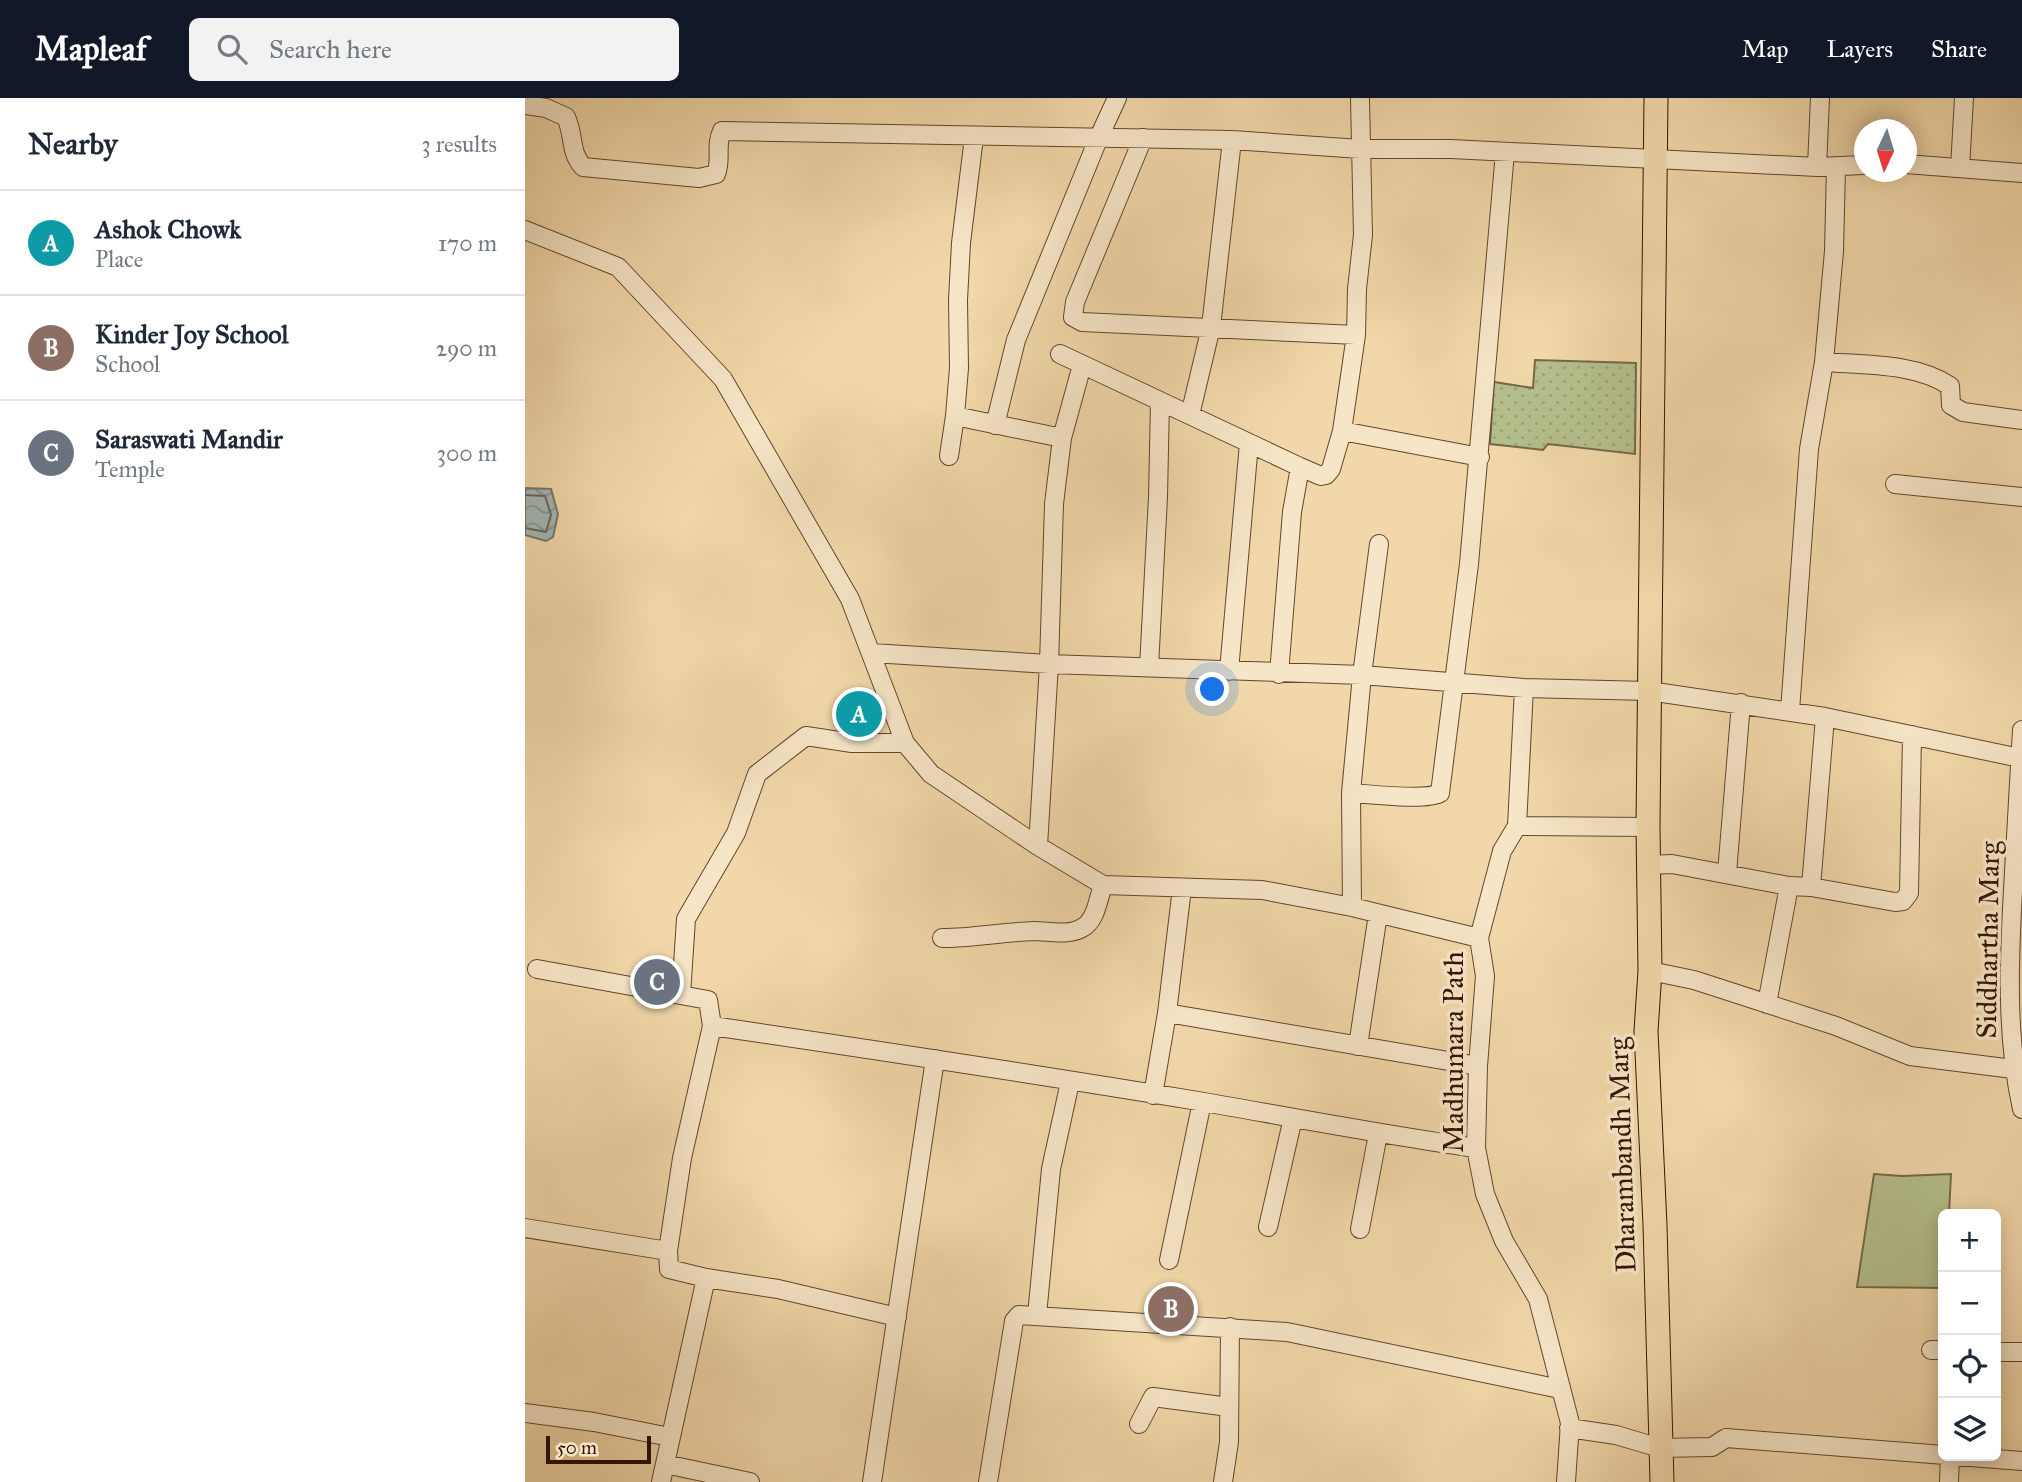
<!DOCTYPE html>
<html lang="en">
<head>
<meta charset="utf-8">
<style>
	:root { --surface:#fff; --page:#f2f2f3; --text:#1f2937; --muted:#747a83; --line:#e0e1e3; --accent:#111827 }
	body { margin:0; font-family:"IM FELL Great Primer",serif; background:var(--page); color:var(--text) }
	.controls { position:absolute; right:21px; bottom:21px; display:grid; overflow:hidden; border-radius:10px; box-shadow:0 4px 18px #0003 }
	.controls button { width:63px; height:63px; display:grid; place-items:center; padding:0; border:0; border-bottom:2px solid var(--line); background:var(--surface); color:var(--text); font:35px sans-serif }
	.compass { position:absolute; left:1329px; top:21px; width:63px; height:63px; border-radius:50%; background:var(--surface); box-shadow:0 4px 18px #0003; rotate:184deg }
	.scale { position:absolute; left:21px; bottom:18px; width:105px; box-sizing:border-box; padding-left:7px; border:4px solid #351503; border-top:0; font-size:19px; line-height:24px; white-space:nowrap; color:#351503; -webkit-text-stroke:5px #f6e5c7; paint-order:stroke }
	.you { position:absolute; left:688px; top:592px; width:24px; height:24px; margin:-18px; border:5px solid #fff; border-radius:50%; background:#1a73e8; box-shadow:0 0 0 10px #1a73e833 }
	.badge { display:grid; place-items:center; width:46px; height:46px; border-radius:50%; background:var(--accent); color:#fff; font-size:23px; font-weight:700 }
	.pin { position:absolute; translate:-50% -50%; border:4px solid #fff; box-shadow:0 2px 7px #0006 }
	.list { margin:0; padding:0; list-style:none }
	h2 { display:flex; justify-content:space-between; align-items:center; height:91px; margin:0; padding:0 28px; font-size:30px }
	h2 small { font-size:23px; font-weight:400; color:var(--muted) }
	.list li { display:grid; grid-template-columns:46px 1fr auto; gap:21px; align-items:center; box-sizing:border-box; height:105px; padding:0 28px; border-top:2px solid var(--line) }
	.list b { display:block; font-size:26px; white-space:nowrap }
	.list p { margin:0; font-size:23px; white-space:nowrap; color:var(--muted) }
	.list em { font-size:23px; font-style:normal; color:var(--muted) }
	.icon { flex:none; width:38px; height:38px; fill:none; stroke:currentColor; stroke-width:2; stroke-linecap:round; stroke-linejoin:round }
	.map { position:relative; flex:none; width:1497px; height:1384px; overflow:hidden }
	header { display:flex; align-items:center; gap:42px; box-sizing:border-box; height:98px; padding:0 35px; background:var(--accent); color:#fff }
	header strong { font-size:33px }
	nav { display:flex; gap:38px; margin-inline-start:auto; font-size:24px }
	.search { width:490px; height:63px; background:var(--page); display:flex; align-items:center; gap:18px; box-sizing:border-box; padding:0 24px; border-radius:10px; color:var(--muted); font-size:26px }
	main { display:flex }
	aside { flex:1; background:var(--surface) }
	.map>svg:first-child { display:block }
	.grass { fill:url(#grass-dots); stroke:#746a48; stroke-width:2 }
	.green { fill:#b4bf8c; stroke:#746a48; stroke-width:2 }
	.water { fill:url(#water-waves); stroke:#76766d; stroke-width:2 }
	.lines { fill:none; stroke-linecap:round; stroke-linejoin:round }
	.shore { stroke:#6b665c; stroke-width:2 }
	.minor-casing { stroke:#64462c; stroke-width:20 }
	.major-casing { stroke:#351503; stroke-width:25 }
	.minor { stroke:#f6e5c7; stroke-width:18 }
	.major { stroke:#f1d7a9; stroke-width:23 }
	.labels { text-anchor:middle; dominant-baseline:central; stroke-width:7; stroke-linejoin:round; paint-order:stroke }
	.street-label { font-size:28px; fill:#351503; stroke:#f6e5c7 }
</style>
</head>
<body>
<header>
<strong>Mapleaf</strong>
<div class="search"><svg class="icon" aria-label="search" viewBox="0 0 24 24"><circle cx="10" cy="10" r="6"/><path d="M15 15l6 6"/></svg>Search here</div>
<nav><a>Map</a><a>Layers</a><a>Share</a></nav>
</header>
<main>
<aside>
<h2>Nearby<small>3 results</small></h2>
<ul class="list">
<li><span class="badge" style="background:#0f9aa8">A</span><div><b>Ashok Chowk</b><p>Place</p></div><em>170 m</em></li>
<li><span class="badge" style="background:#8d6e63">B</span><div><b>Kinder Joy School</b><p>School</p></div><em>290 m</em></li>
<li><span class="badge" style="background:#6b7280">C</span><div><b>Saraswati Mandir</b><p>Temple</p></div><em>300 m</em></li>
</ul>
</aside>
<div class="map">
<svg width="1497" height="1384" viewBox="0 0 1497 1384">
	<defs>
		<pattern id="grass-dots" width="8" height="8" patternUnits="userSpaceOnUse" patternTransform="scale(1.75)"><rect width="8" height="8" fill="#b4bf8c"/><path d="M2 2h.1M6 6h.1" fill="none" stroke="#9ba377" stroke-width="1.8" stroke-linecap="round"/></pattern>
		<pattern id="water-waves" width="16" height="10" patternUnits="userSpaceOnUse" patternTransform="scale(1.75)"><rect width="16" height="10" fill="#a1b6b4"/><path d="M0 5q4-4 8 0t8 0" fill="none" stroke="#849390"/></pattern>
	</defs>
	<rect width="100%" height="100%" fill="#f1d7a9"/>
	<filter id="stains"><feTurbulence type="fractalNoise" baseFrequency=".00286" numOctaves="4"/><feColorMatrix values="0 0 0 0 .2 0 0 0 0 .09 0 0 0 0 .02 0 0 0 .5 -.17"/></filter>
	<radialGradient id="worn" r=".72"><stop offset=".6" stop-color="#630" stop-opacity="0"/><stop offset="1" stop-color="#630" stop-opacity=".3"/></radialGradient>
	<path class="grass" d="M1010 262 1111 265 1110 356 1023 346 1018 352 965 346 969 284 1008 290Z"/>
	<path class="green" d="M1349 1076 1377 1078 1426 1076 1424 1116H1418V1190L1332 1189Z"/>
	<path class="water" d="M0 390 26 391 33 416 28 439 21 443 0 437Z"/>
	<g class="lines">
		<path class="shore" d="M0 397 20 398 26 417 21 434 0 430"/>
		<defs>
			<path id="minor" d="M0 7 21 10 41 19C50 39 44 53 58 69L174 80 191 76C197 62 190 47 197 33L707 42 835 51H926L1292 69 1339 67
				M618 40 550 204 548 219 557 224 831 237
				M1381 66 1497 75
				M1292 69 1295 0
				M1435 70 1439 0
				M0 132 93 169 198 281 325 501 380 645 406 676 513 748 578 787 737 792 827 809 954 840
				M535 256 775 369 796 378 801 377 806 371 817 333 831 237 832 191 838 137 835 0
				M1299 264C1340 267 1390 265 1425 288L1426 307 1438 314 1497 322
				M665 317 686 229 707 42
				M430 318 434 270 433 202 436 145 449 39
				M470 327 491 242 574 39 592 0
				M817 333 955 359
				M424 358 430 318 537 340
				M1370 386 1497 399
				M347 555 524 566 837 577 999 590 1124 593 1300 619 1495 660
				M624 569 633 399 635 303
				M704 573 724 345
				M754 576 767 414 775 369
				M1265 613 1284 351 1299 264 1309 153 1311 69
				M1497 632C1494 685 1491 739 1488 792 1484 865 1481 939 1497 1011
				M826 695C844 696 901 703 915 695L944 466 980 54
				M992 728 999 590
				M513 748 524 566 529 406 537 340 557 267
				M1123 767 1147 766 1264 788 1286 789 1370 804 1378 803 1384 795 1387 637
				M1202 775 1216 605
				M1286 789 1300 619
				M827 809 826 695 837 577 854 446
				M417 840C448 840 478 834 509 833 524 833 543 838 557 830 571 823 573 801 578 787
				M12 871 183 902 187 928 157 1060 143 1153
				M1125 873 1169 882 1311 928 1385 958 1488 971
				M156 897 161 821 211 735 232 676 281 638 327 645H380
				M1242 906 1264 788
				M642 915 953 968
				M187 928C351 952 515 977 679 1004 770 1020 860 1037 951 1050
				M833 948 853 816
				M628 997 642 915 657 790
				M743 1129 768 1020
				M0 1130 143 1153 144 1171 181 1180 253 1191 372 1219
				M835 1131 853 1036
				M644 1162 677 1004
				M512 1217 526 1071 545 984
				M1406 1252H1418
				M1471 1254H1497
				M0 1315 69 1324 145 1339
				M614 1326 628 1299 704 1309
				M1044 1330 1091 1337 1135 1350 1187 1349 1201 1340 1497 1363
				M140 1366 225 1384
				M136 1384 181 1180
				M347 1384 410 961
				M463 1384 489 1223 494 1217 762 1234 1035 1291
				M698 1384 704 1344 705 1229
				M1041 1384 1045 1325 1013 1201 979 1143 960 1096 951 1050 953 968 960 878 954 840 977 753 992 728 1123 729
				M1424 1384 1425 1359"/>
			<path id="major" d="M1131 0 1123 729 1125 873 1121 933 1130 1127 1137 1384"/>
		</defs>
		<use href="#minor" class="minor-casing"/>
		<use href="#major" class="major-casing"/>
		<use href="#minor" class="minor"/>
		<use href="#major" class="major"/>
	</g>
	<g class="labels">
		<g class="street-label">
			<text transform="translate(1463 842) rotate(-89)">Siddhartha Marg</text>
			<text transform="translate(928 954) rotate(-90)">Madhumara Path</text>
			<text transform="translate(1097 1057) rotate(-92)">Dharambandh Marg</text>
		</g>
	</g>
	<rect width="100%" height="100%" filter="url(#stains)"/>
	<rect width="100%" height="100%" fill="url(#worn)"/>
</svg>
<div class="controls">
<button>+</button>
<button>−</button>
<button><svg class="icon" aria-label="locate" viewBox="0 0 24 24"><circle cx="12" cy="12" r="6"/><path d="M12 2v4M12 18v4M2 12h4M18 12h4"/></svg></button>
<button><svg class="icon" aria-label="layers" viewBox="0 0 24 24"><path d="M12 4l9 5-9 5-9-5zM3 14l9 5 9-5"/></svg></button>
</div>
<svg class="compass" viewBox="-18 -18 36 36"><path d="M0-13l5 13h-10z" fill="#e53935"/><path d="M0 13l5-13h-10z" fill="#747a83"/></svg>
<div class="scale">50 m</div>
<div class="you"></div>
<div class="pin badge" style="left:334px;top:616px;background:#0f9aa8">A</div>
<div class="pin badge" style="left:646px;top:1211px;background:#8d6e63">B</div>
<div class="pin badge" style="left:132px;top:884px;background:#6b7280">C</div>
</div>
</main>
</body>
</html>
